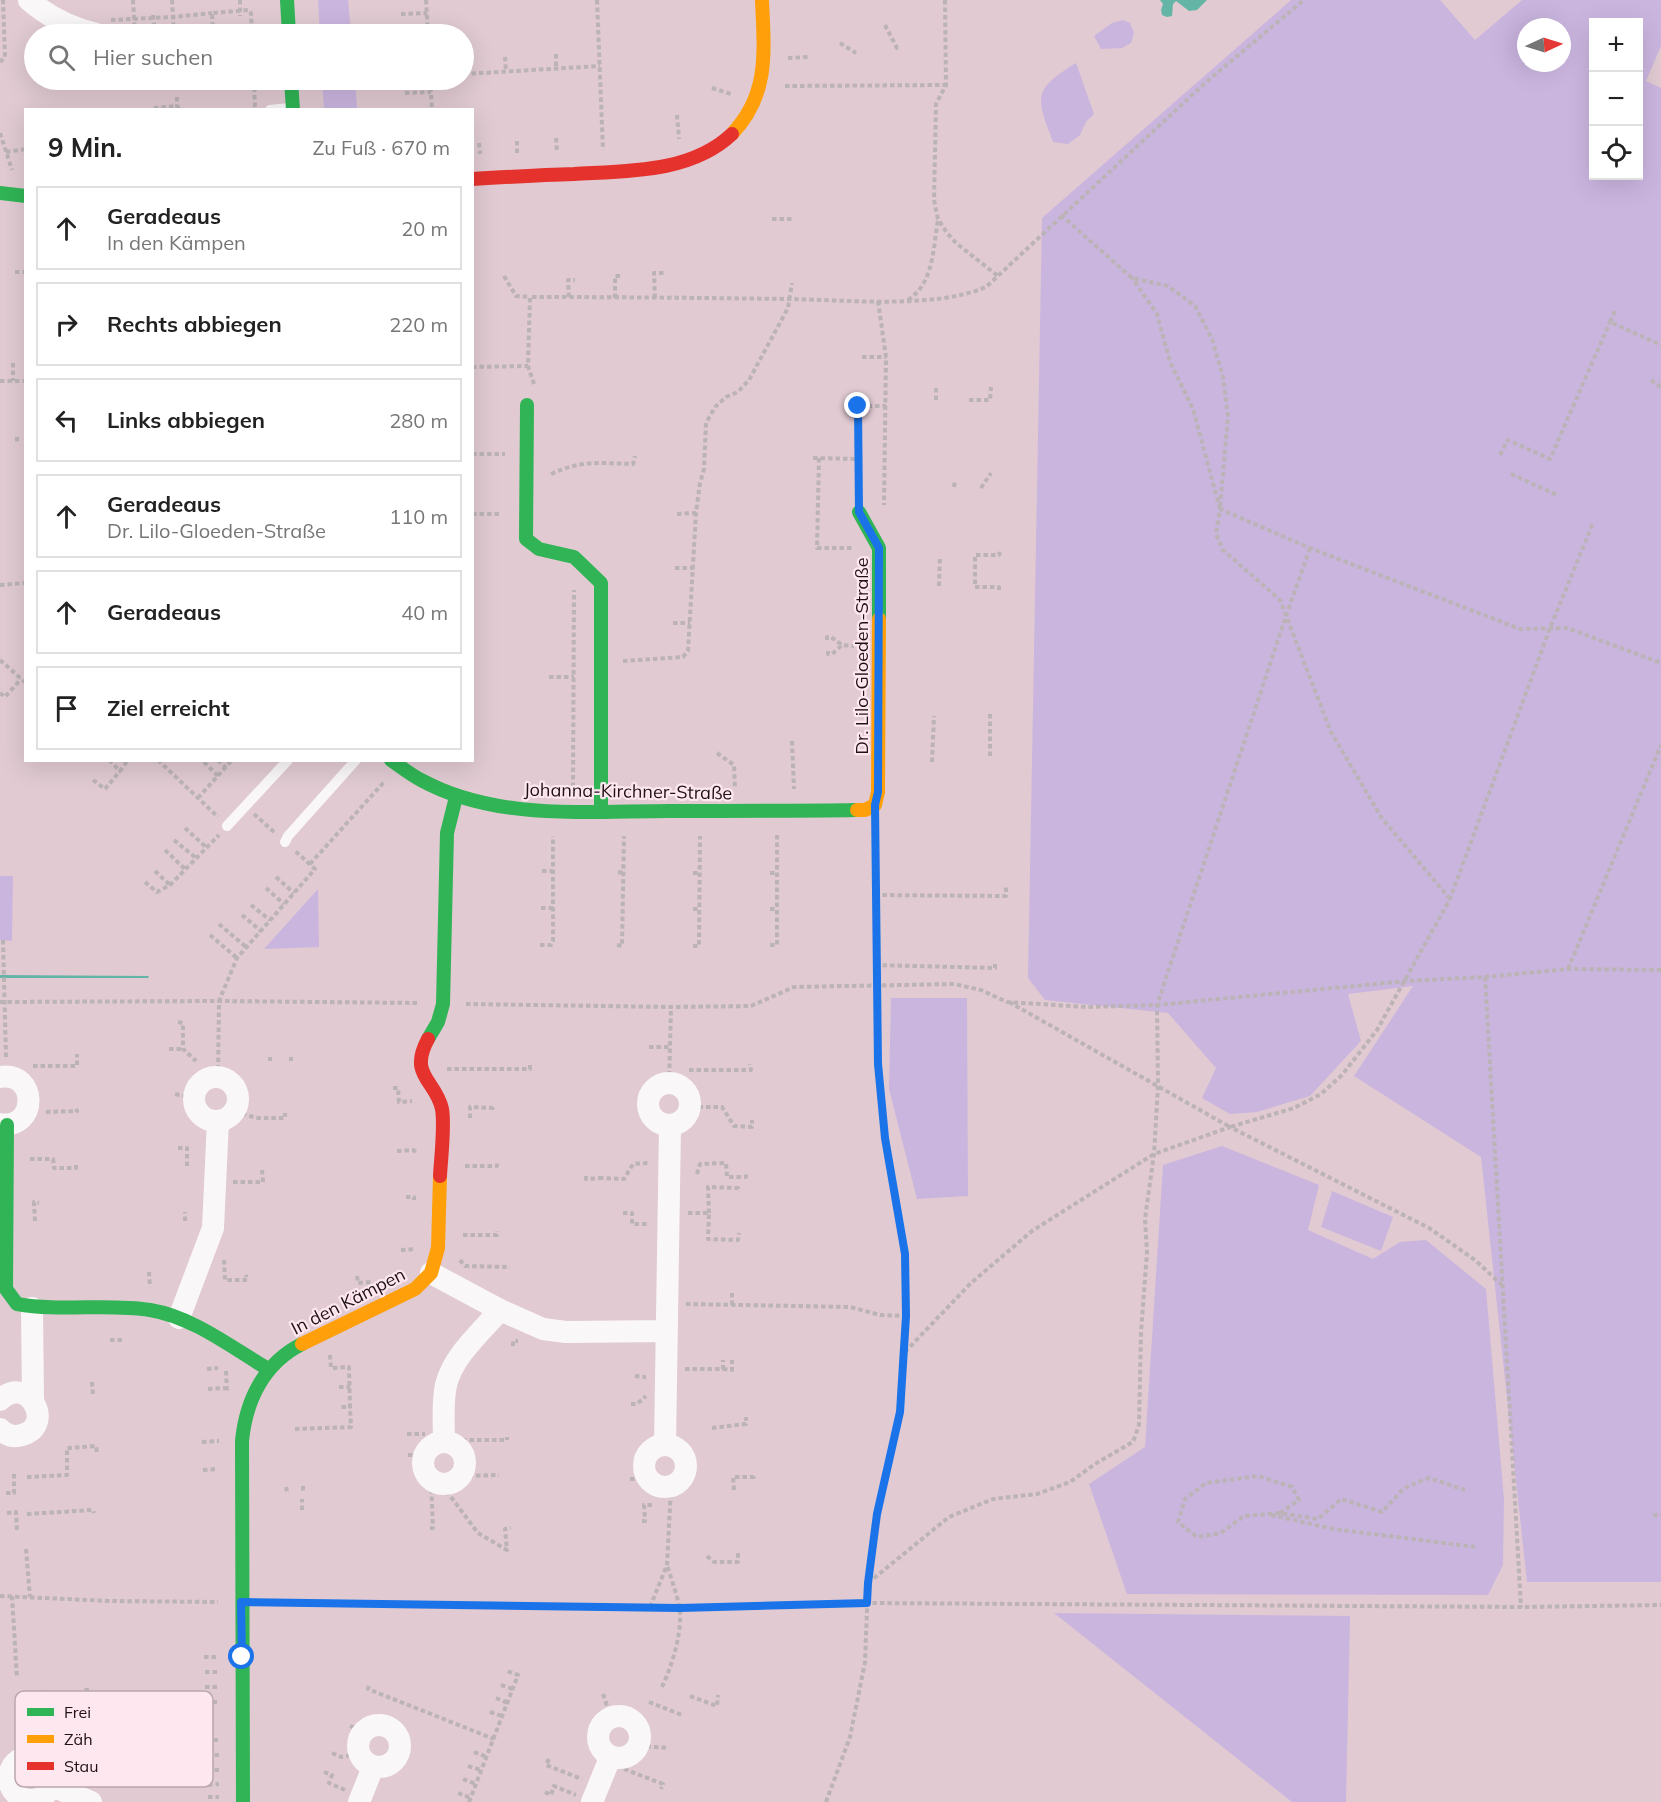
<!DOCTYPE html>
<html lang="de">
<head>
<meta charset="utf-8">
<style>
	:root { --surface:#fff; --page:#f2f2f2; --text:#222; --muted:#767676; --line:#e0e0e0 }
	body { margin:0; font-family:Mulish,sans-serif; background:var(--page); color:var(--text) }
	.controls { position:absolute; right:18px; top:18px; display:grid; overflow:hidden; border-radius:0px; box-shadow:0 6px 24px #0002 }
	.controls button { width:54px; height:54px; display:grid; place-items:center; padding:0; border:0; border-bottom:2px solid var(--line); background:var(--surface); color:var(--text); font:30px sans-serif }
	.compass { position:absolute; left:1517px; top:18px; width:54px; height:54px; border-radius:50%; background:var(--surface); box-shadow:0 6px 24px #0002; rotate:86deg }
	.stop { position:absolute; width:18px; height:18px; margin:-14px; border:4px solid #1a73e8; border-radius:50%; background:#fff }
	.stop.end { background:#1a73e8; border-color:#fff; box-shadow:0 2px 6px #0008 }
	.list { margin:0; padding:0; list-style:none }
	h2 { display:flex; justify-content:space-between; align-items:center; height:78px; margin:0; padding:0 24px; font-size:26px }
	h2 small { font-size:20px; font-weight:400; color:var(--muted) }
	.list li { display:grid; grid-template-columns:39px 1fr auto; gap:18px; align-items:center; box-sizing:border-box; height:84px; margin:0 12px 12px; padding:0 12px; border:2px solid var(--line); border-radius:0px }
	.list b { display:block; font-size:22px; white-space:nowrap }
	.list p { margin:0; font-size:20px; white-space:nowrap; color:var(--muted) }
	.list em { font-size:20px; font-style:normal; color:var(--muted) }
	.icon { flex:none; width:33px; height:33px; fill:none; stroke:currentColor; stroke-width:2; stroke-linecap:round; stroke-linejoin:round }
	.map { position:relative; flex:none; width:1661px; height:1802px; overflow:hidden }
	.search { position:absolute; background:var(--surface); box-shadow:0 6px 24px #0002; left:24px; top:24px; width:450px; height:66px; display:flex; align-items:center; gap:15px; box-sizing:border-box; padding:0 21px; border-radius:33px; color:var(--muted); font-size:22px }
	.panel { position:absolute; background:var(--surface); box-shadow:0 6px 24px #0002; left:24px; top:108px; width:450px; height:654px; border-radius:0px }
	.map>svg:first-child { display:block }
	.green { fill:#cab5df; fill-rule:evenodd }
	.water { fill:#65b5a7 }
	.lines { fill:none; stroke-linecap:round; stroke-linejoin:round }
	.path { stroke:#bbb3b6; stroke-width:4; stroke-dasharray:4.5 3; stroke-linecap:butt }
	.lane { stroke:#faf7f8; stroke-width:10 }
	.street { stroke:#faf7f8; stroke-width:22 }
	.fast { stroke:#30b455; stroke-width:14 }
	.slow { stroke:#ff9f0a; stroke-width:14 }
	.jam { stroke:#e5322d; stroke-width:14 }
	.route { stroke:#1a73e8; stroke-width:8 }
	.labels { text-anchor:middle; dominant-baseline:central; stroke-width:4.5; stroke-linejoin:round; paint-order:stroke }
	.street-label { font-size:18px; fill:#1f1116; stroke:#fee7ef }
	.key { fill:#fee7ef; stroke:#bba7ae; stroke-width:1.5 }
	.key-label { font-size:16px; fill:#1f1116 }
</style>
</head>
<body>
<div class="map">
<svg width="1661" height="1802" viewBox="0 0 1661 1802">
	<rect width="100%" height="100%" fill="#e1cad2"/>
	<path class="green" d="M318 0H348L351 34H320Z
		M1291 0H1440L1475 40 1522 0H1661V46L1646 81 1661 88V1582H1527L1481 1157 1354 1076 1413 986 1348 994 1361 1041 1310 1096 1257 1112 1230 1114 1202 1098 1216 1068 1168 1013 1045 1000 1028 978 1042 218ZM1594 22H1638V176H1594ZM1526 27H1562V63H1526Z
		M1123 20 1130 23 1134 33 1131 43 1122 48 1101 49 1094 36 1112 23Z
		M1076 63 1094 114 1086 122 1080 135 1068 144 1053 142C1036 97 1032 90 1076 63Z
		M322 80H355L357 109H324Z
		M0 876H13L12 941 0 940Z
		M318 889 319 947 264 949Z
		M891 998H967L968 1196 917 1199 889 1089Z
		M1222 1146 1319 1185 1308 1230 1373 1259 1400 1242 1426 1240 1486 1289 1504 1500 1503 1565 1488 1595 1127 1594 1089 1484 1145 1447 1163 1165Z
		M1332 1191 1393 1217 1381 1251 1321 1227Z
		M1054 1613 1350 1616 1346 1802H1292Z"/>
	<path class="water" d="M1160 0H1207L1197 10 1189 11 1176 1 1173 4 1172 16 1167 17 1162 15 1161 10 1163 4Z
		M0 975 149 976 148 978H0Z"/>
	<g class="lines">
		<path class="path" d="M133 0 135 34
			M172 0 174 34
			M240 0V16
			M426 0 428 34
			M597 0 603 150
			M945 0 946 85 936 104 934 200 938 219 947 233 956 243 998 276
			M401 14 427 13
			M153 15 155 34
			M111 20 173 17 212 13
			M885 25 897 48H901
			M213 34 212 13 249 10 251 13 252 34
			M416 34H428
			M840 43 856 53
			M556 54V68
			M505 57 506 72
			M788 58 808 57
			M0 62 5 57 3 0
			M464 74 600 66
			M254 80 255 109
			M430 80 432 110
			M785 86 946 85
			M712 88 731 94
			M405 93 431 92
			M177 97V106L180 110
			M154 108 177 106
			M677 115 679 139
			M0 133 12 170
			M556 138 557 153
			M517 141V155
			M479 143 480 154
			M6 152 26 149
			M1061 215 1132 278 1168 286 1195 306 1212 339 1223 377 1228 416 1220 509 1193 409 1170 362 1157 314 1132 278
			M772 219H792
			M15 272H26
			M504 276 516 296 530 297
			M569 297 568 280H575
			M615 298V276H623
			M655 298 654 273H664
			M908 300C934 283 933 248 938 220
			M878 301 886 357 884 505
			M1615 311 1610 322 1661 345
			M862 357H886
			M13 363V381
			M472 367 528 366
			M1651 380 1661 387
			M0 381H26
			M534 384 528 366 530 297C617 297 704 298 791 299 847 300 935 309 986 287L1205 83 1304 0
			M936 400V385
			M969 400H990L991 387
			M845 406H886
			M858 406 859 489
			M17 437V443
			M472 454H505
			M1500 455 1508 440 1550 459 1610 322
			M813 458 858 459
			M819 458 817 548H853
			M551 474C581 460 601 463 633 464L635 456
			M1511 474 1557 495
			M954 487 955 481
			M981 488 991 473
			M472 514H502
			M677 514 696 513
			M675 568H693
			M0 585 26 583
			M939 586 940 556
			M999 590V587H975V555H999L1000 552
			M673 623H690
			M827 640V637H831L842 645 854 646
			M828 651V654H832L842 645
			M0 660 26 683
			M623 661 683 657 688 651 696 513 700 483 704 469 706 423 715 407 726 397 738 392 749 380 788 308 792 283
			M549 677H574
			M0 693 5 697 21 679
			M990 714V756
			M792 741 794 789
			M717 753 734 765 735 789
			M109 760 120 771 128 760
			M158 760 218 817
			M218 760 226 768
			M204 762 218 776
			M932 762 934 716
			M93 780 105 789 120 771
			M573 787 574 590
			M198 798 232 760
			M254 814 275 833
			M185 828 207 848
			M174 840 196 858
			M165 850 186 870
			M310 864 384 782
			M155 871 170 885
			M542 871H553
			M618 872 624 873
			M693 873H699
			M770 873H777
			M276 877 294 893
			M145 882 157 892 170 885 219 835
			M266 888 284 904
			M875 895 1006 896V886
			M1450 899 1381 817 1331 732 1280 600 1223 550 1216 534 1220 509 1310 548 1520 629 1567 628 1661 663
			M251 905 270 920
			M541 908H553
			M693 909H699
			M770 909H777
			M242 915 261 931
			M219 924 246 947
			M210 935 237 958
			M3 940 6 1058
			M540 945H551L553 941V836
			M617 945 622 946 624 836
			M770 945H777V835
			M693 946H699L700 836
			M875 965 995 968V964
			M1568 969 1661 745
			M1485 977 1521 1607
			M0 1002 219 1001 419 1003
			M1009 1002 1230 1127 1294 1108 1321 1094 1342 1075 1377 1030 1450 899 1550 628 1593 523
			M466 1004 671 1007 751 1006 794 987 954 984 981 990 1007 1002 1087 1007 1157 1005 1406 981 1485 977 1568 969 1661 970
			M178 1022 183 1023V1049L196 1061
			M649 1047H670
			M169 1049H183
			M291 1057V1061
			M270 1061V1057
			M33 1066H77V1054
			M447 1069H530V1063
			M689 1070H751L750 1064
			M218 1077 219 1001 237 958 315 869 294 850
			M669 1083 671 1007
			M393 1088H398L399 1102 412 1101
			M175 1094 194 1098
			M691 1107H722L734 1126 752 1127V1120
			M235 1111 256 1118H285V1113
			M46 1112 77 1111 76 1109
			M470 1118V1107L493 1108V1105
			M178 1148H187V1169
			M397 1151 413 1150 416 1152
			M30 1159H53L54 1168H76V1165
			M465 1166H497V1162
			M697 1174 700 1164 726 1163 727 1177H746V1172
			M586 1176V1179L601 1178
			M601 1176V1178L624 1179 633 1164 649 1163
			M233 1182H263L262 1170
			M406 1197H414V1200
			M623 1213H632V1224H649
			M688 1213H709L708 1239 738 1240 739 1233
			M709 1213 708 1187 738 1188 739 1192
			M35 1221 34 1202 39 1203
			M185 1221V1212
			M463 1235H497V1231
			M401 1250 415 1249
			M224 1260 225 1280H247L246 1275
			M460 1260 465 1266 510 1267
			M149 1272 150 1287
			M357 1276 358 1283 372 1282
			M732 1293V1305
			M686 1304 850 1307 880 1315 906 1316
			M110 1340H123
			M513 1346V1341H518
			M905 1352 971 1283 1032 1231 1154 1154 1230 1127 1429 1228 1475 1260 1504 1287
			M330 1355 331 1368 349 1367 350 1407H340
			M207 1369 218 1368
			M685 1369H723V1360
			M723 1369 732 1370V1360
			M226 1371 227 1393
			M635 1376 646 1377
			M92 1382 93 1396
			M339 1387H350
			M208 1389 227 1388
			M631 1404H637L646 1396
			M712 1428 746 1424V1417
			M295 1429 351 1427 350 1407
			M407 1434H425
			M462 1440H507V1437
			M202 1442 219 1441
			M408 1455H423
			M203 1470 218 1469
			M461 1476 499 1475
			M27 1477 67 1475V1448L96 1446 97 1452
			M630 1479H649
			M442 1485 478 1533 507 1550 505 1529 511 1528
			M303 1486V1491
			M286 1487 287 1492
			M734 1490 733 1477H754V1474
			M6 1493H14V1472
			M302 1510V1499
			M7 1513 16 1512 17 1532
			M1280 1513 1299 1500 1292 1487 1258 1476 1206 1483 1185 1499 1178 1522 1197 1537 1221 1533 1244 1516 1280 1513 1318 1519 1341 1499 1382 1512 1404 1488 1429 1478 1465 1490
			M27 1514 93 1510 94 1513
			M1271 1515 1334 1529 1475 1547
			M1653 1515H1661
			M642 1521H645L644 1505H654
			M430 1528H433L431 1480
			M26 1549 30 1597
			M707 1556 714 1562H738V1552
			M868 1583 949 1517 993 1499 1037 1494 1070 1482 1095 1464 1133 1442 1139 1425 1141 1332 1147 1252 1145 1219 1154 1154 1158 1086 1157 1005 1286 616 1310 548
			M0 1596 109 1601 218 1602
			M12 1596 17 1678
			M265 1602 680 1608 868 1603 1521 1607 1661 1605
			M650 1607 667 1565 671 1487
			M204 1657H218
			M205 1672H219
			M501 1685 513 1689
			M369 1686 368 1689 494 1739
			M205 1687H219
			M662 1687C672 1666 684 1628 679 1605 676 1592 671 1578 667 1565
			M45 1690V1694
			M603 1694 611 1717
			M690 1696 717 1706 718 1695
			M496 1698 508 1703
			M205 1702H220
			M649 1702 682 1715
			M86 1712 84 1690H92
			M490 1712 502 1716
			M350 1726 363 1731
			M206 1740H220
			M639 1746 669 1748
			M474 1752 487 1757
			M332 1753 341 1757 358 1754
			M207 1755H221
			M549 1759 546 1765 582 1779
			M44 1760 52 1741
			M468 1766 481 1770
			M624 1769 663 1784 661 1789
			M207 1770H219
			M324 1772 332 1775 329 1783 345 1790
			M79 1775 77 1747H84
			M0 1778 10 1785
			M463 1779 476 1784
			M208 1785 219 1784
			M545 1792 551 1795 554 1786 576 1795
			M458 1793 471 1798
			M208 1797H219
			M469 1802 518 1675 507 1671
			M826 1802 850 1737 865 1662 868 1583 877 1514 900 1412 905 1352 906 1316 905 1254 885 1138 878 1064 875 830"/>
		<path class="lane" d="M270 110 290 108
			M227 826 288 760
			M285 842 288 836 356 760"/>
		<path class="street" d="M29 0C47 16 72 28 96 34
			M0 1077C38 1071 38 1130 0 1124
			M194 1099a22 22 0 1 1 44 0a22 22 0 1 1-44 0Z
			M648 1104a21 21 0 1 1 42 0a21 21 0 1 1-42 0Z
			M431 1273 500 1310 543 1329 566 1332 667 1331
			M32 1308 33 1400
			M179 1318 213 1228 218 1121
			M0 1400C28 1373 56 1426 22 1435 13 1438 6 1435 0 1429
			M444 1441C444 1423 442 1403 446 1385 453 1356 481 1332 500 1310
			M423 1463a21 21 0 1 1 42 0a21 21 0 1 1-42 0Z
			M665 1445 670 1126
			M644 1466a21 21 0 1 1 42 0a21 21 0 1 1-42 0Z
			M598 1737a21 21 0 1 1 42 0a21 21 0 1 1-42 0Z
			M358 1746a21 21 0 1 1 42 0a21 21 0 1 1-42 0Z
			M9 1778a22 22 0 1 1 44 0a22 22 0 1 1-44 0Z
			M52 1786 91 1802
			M359 1802 373 1767
			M592 1802 610 1758"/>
		<path class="fast" d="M287 0 289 34
			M291 80 293 110
			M0 193 26 196
			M527 405 526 539 539 549 574 557 601 583V811
			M859 512 879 548V619
			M391 760C401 767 411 775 421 780 496 821 587 811 669 811 732 811 794 811 857 810
			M428 1039 438 1022 443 1004 447 833 456 797
			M7 1125 6 1289 17 1304C61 1312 106 1303 150 1310 193 1317 231 1347 268 1369
			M243 1802 242 1441C246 1400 264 1363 302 1344"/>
		<path class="slow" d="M732 134C770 94 764 51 762 0
			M857 810H865L875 805 878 792 879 619
			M302 1344 415 1289 431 1273 438 1248 440 1176"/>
		<path class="jam" d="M472 179C506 177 540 175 574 174 627 171 691 173 732 134
			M428 1039C408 1076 436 1080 442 1109 445 1126 441 1157 440 1176"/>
	</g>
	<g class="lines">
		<path class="route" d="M242 1657 241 1602 680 1608 867 1603 868 1583 877 1514 900 1412 906 1316 905 1254 885 1138 878 1064 875 805 878 792 879 548 859 512 858 406"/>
	</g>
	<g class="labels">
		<g class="street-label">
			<text transform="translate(861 656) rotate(-90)">Dr. Lilo-Gloeden-Straße</text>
			<text transform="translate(628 791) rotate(1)">Johanna-Kirchner-Straße</text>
			<text transform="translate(348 1301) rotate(-27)">In den Kämpen</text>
		</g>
	</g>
	<rect x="15" y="1691" width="198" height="96" rx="9" class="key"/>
	<rect x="27" y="1708" width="27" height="8" fill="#30b455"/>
	<rect x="27" y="1735" width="27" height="8" fill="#ff9f0a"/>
	<rect x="27" y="1762" width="27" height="8" fill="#e5322d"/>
	<g class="key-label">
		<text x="64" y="1718">Frei</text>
		<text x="64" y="1745">Zäh</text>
		<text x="64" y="1772">Stau</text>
	</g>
</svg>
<div class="controls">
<button>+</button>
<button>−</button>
<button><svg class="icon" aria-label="locate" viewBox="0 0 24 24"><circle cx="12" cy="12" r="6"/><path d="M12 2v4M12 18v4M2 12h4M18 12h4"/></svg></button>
</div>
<svg class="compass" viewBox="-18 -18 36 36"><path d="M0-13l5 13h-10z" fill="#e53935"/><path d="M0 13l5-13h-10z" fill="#767676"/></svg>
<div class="stop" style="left:242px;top:1657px"></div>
<div class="stop end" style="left:858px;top:406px"></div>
<div class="search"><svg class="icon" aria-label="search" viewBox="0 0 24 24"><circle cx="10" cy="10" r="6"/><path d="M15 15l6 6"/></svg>Hier suchen</div>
<section class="panel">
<h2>9 Min.<small>Zu Fuß · 670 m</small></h2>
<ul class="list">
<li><svg class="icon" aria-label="ahead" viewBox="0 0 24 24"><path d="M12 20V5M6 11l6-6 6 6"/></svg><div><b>Geradeaus</b><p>In den Kämpen</p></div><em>20 m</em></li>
<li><svg class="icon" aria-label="right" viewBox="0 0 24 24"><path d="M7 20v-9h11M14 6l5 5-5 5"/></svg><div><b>Rechts abbiegen</b></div><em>220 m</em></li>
<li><svg class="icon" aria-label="left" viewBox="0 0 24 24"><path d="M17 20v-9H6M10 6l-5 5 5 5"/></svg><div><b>Links abbiegen</b></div><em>280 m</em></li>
<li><svg class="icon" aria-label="ahead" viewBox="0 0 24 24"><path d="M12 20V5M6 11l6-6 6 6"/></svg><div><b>Geradeaus</b><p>Dr. Lilo-Gloeden-Straße</p></div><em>110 m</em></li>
<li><svg class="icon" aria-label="ahead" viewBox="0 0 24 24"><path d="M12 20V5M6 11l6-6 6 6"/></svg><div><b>Geradeaus</b></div><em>40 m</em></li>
<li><svg class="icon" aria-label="arrive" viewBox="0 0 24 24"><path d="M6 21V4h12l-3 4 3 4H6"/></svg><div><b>Ziel erreicht</b></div></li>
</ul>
</section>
</div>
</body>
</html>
